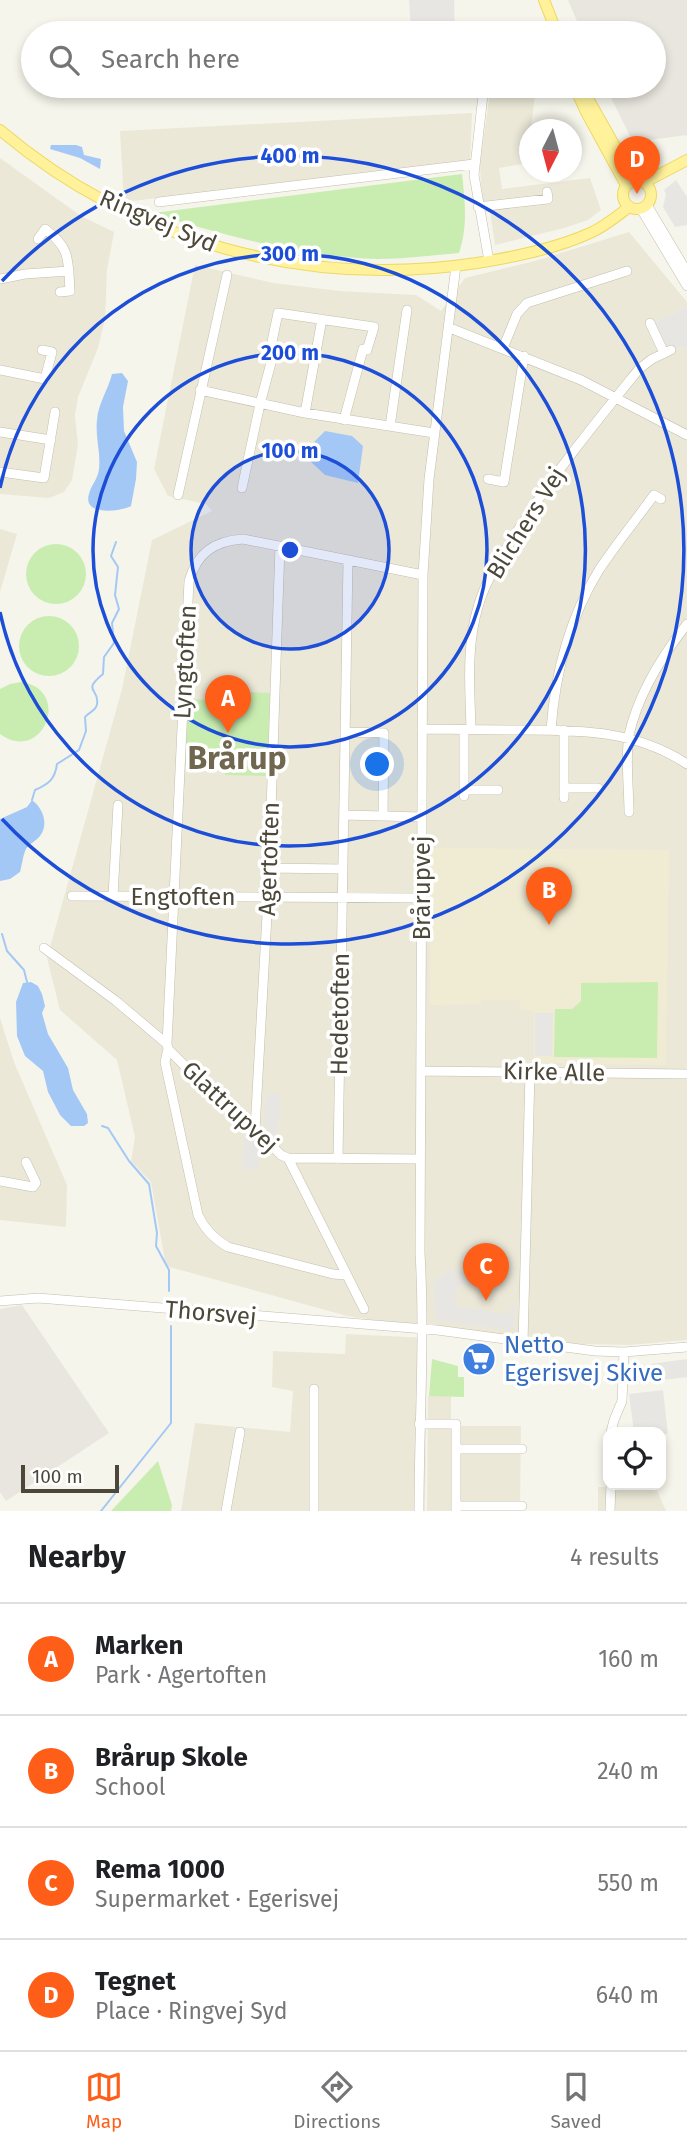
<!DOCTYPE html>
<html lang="en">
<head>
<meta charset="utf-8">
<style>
	:root { --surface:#fff; --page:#f2f2f2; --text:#202124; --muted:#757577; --line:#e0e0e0; --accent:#ff5e19 }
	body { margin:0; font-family:"Fira Sans",sans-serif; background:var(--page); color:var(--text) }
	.controls { position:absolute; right:21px; bottom:21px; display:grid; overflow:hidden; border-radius:14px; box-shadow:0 4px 10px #0003 }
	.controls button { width:63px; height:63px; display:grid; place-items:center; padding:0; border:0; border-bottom:2px solid var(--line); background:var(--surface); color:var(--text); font:35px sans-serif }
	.compass { position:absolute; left:519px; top:119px; width:63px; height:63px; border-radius:50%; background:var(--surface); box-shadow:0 4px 10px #0003; rotate:186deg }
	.scale { position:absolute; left:21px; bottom:18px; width:98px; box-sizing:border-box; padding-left:7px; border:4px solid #4c4738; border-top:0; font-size:19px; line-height:24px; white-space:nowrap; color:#4c4738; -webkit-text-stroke:5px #fff; paint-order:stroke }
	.you { position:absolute; left:378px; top:765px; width:24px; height:24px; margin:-18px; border:5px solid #fff; border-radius:50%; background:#1a73e8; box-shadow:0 0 0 10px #1a73e833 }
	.badge { display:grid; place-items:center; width:46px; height:46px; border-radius:50%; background:var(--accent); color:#fff; font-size:23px; font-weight:700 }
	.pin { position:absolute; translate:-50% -58px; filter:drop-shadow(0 2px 4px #0008) }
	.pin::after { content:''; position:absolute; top:37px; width:24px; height:21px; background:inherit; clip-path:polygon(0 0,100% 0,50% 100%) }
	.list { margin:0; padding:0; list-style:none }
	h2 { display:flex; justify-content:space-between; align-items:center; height:91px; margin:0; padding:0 28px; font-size:30px }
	h2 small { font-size:23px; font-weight:400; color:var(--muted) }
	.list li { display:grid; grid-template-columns:46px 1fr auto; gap:21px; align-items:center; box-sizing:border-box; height:112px; padding:0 28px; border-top:2px solid var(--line) }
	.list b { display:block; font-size:26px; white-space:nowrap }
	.list p { margin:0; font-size:23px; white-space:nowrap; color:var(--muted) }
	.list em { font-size:23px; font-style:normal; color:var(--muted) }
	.icon { flex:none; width:38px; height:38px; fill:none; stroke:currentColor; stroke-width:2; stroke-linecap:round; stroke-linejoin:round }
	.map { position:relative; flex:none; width:687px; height:1511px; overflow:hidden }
	.search { position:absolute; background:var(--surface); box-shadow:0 4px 10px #0003; left:21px; right:21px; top:21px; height:77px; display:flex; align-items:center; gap:18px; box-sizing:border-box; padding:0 24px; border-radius:38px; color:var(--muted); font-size:26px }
	.sheet { height:539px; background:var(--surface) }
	nav { display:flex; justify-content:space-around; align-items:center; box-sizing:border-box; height:98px; border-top:2px solid var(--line); background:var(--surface); font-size:19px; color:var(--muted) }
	nav a { display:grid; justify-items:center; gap:4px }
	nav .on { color:var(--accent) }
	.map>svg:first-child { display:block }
	.residential { fill:#ebe8d8 }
	.industrial { fill:#e9e6df }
	.education { fill:#f0ecd4 }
	.green { fill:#c9edb1 }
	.parking { fill:#e8e6e2 }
	.water { fill:#a4c8f6 }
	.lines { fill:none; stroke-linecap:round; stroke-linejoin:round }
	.stream { stroke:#a4c8f6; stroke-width:2 }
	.minor-casing { stroke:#c3beac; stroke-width:10 }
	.major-casing { stroke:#edd862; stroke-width:12 }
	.minor { stroke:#fff; stroke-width:9 }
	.major { stroke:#fff29b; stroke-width:10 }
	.ring { fill:none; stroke:#1d4ed8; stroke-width:3.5 }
	.labels { text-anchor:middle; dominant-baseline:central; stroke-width:7; stroke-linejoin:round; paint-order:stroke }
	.street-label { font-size:24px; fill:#4c4738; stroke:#fff }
	.shop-label { font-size:24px; fill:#366cbe; stroke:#fff; text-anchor:start }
	.district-label { font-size:32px; font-weight:bold; fill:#6f674e; stroke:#fff }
	.centre { fill:#1d4ed8; stroke:#fff; stroke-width:3.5 }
	.ring-label { font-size:21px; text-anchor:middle; font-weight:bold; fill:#1d4ed8; stroke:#fff; stroke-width:7; stroke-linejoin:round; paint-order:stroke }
</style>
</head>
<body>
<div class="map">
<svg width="687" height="1511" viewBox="0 0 687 1511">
	<rect width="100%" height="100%" fill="#f6f5eb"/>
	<path class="residential" d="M491 86H536L527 163 499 168 502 189 590 178 601 210 588 220 564 228 495 245 489 204H482L480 163Z
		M472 113 470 161 124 202 120 131Z
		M0 158 81 216 114 232 107 270 105 319 98 348 78 397 75 415 78 445 72 480 64 492 49 498 0 494Z
		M629 232 687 302V306L654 323 671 347 687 348V1340L630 1345 581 1344 429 1328 347 1316 166 1266 151 1182 131 1161 135 1137 117 1060 60 1010 47 958 122 689 152 540 212 511 206 504 168 496 154 469 195 265 273 283 340 291 416 295 441 311 465 278 535 261Z
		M0 529 17 534 0 592Z
		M0 1018 14 1062 67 1185 66 1227 0 1220Z
		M346 1334 427 1338 425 1511H181L195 1423 290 1432 293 1391 272 1387 273 1351 345 1354Z
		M428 1396H451V1426H521L520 1511H427Z
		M598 1487 656 1488 666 1511H598Z"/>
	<path class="industrial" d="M568 0H687V135L633 142 605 86H654V33H582Z
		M22 1305 109 1433 6 1501 0 1492V1309Z"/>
	<path class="education" d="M431 848 669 850 666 1065 534 1063V1011L520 1010V1000H481V1004L430 1005Z"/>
	<path class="green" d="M462 174C465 202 468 226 459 253 433 255 405 259 379 259 302 257 225 236 153 213Z
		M26 574a30 30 0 1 1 60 0a30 30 0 1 1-60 0Z
		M19 646a30 30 0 1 1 60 0a30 30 0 1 1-60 0Z
		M21 682C73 689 43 765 0 734V689L10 684Z
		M229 691 270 693 267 776 225 775V768L185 766 188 699 228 701Z
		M658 982 657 1058 554 1057 555 1009H572L581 1001V983Z
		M432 1359 458 1366V1377H464V1397L429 1396Z
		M158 1461 172 1505 171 1511H111Z"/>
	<path class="parking" d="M409 0H454L455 33H411Z
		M676 180 687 197V225L675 227 663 207 666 194 664 190Z
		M687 306V378V348L671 347 665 349 654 323Z
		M535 1013H553L552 1056H535Z
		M266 1094H280L278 1137 273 1136 264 1124Z
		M244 1136H251L258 1141V1169L243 1170Z
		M487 1255 486 1285H458L455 1306 509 1314 511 1306 516 1307 513 1331 439 1320 436 1315 433 1284 448 1271H468L470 1256Z
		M687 1359V1377L631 1384 629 1367Z
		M663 1390 668 1434 634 1432 629 1394Z"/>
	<path class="water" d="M51 145H76L82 147 84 155 101 159 100 169 80 158 50 149Z
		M122 373 128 381 123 407 124 431 137 462 136 479 131 506C120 512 82 516 89 494 91 485 98 479 99 469 101 453 95 437 97 420 98 404 108 390 112 374Z
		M325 431 352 436 363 446 358 483 325 475 309 460V447Z
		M32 800C43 808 49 824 40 836 36 841 29 844 26 849 23 855 22 865 20 872L10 879 0 881V819L27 807Z
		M31 982 38 986 42 994 45 1006 42 1013 48 1034 68 1068 73 1090 87 1114 88 1123 84 1126H71L60 1115 48 1092 43 1071 25 1056 17 1036 16 1002 23 983Z"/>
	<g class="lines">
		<path class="stream" d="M32 800 35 790C49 784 55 779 57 764L79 750 86 731 85 717C88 713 97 710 97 704 100 688 81 692 103 674L104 657 114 643 112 623 119 609 115 595 118 567 111 556 116 542
			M2 934 7 951 24 970 27 982
			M102 1126 108 1128 129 1161 149 1184 157 1233 156 1246 169 1270V1291
			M101 1511 171 1423V1326"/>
		<defs>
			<path id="minor" d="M484 86 474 175 489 261
				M159 202 474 164
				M647 205 687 272
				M478 207 548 199 547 192
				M641 209 687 286
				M38 239 45 229C71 248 68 261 70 291L60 292
				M0 279 25 274 69 271
				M650 323 664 353
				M450 328 581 380 687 435
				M503 348 517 314 527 303 627 271
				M0 370 45 379 52 352 42 350
				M200 390 305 413 434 433
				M305 413 322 319
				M390 426 407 310
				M0 432 51 440
				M0 472 44 478 55 412
				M488 479 504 482 524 356
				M242 488 260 404 272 359 270 351 278 313 374 327 367 350 363 349 344 420
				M178 495 227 275
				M422 729C456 729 491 730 525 730 583 730 637 731 687 764
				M471 729C470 690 466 646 478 607 486 578 504 552 520 527 556 471 597 421 639 369L652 359 671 350
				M551 730C555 673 569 619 599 570 616 544 636 520 654 495L661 499
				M345 732 384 733 383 816
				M564 788H598
				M464 790H498
				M464 796V730
				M564 798V730
				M629 812C629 789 625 757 629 735 638 694 662 656 687 624
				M344 815 422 817
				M269 868 342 869
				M72 896 421 898
				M113 896 118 805
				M44 948 116 1001 167 1044 168 1049 202 1083 255 1129 281 1155 288 1158 364 1309
				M167 1044 189 581C197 553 214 541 243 539L423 575
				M168 1049 165 1062 198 1215C205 1230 214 1239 228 1247L333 1274 346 1275
				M421 1071 687 1074
				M255 1129 268 897 280 546
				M288 1158 420 1159
				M338 1159 348 560
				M0 1181 33 1187 36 1183 26 1162
				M0 1301 38 1298 437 1330 595 1351 624 1352 687 1347
				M523 1343 530 1072
				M419 1424H456V1511
				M611 1432 614 1420 622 1401 624 1352
				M456 1449H522
				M456 1506H522
				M226 1511 240 1432
				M314 1511V1389
				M419 1511C419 1425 425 1339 420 1253L423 575 429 479 456 266
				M610 1511 611 1485"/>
			<path id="major" d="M544 0 557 33
				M574 86 586 112 626 185
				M581 86 634 180
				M0 130C132 242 306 289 477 263 514 257 555 249 590 233 604 227 617 216 629 207
				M623 195a14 14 0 1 1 28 0a14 14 0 1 1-28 0Z
				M645 182 687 160"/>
		</defs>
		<use href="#minor" class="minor-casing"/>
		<use href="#major" class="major-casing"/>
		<use href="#minor" class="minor"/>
		<use href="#major" class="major"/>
	</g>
	<circle cx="290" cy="550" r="99" fill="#1d4ed8" fill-opacity=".12"/>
	<g class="ring">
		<circle cx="290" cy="550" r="99"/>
		<circle cx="290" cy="550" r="197"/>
		<path d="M0 488A296 296 0 1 1 0 612"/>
		<path d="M2 281A394 394 0 1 1 2 819"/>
	</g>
	<defs>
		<symbol id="supermarket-disc" viewBox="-11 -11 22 22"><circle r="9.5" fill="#3f7fe0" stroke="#fff"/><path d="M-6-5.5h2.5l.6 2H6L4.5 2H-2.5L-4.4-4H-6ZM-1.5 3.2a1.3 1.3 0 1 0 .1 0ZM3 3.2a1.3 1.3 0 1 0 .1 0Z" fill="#fff"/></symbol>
	</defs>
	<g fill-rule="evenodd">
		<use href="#supermarket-disc" x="460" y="1340" width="38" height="38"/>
	</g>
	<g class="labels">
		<g class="street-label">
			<text transform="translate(158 221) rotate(23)">Ringvej Syd</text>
			<text transform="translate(526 523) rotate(-58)">Blichers Vej</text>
			<text transform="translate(185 662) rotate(-87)">Lyngtoften</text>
			<text transform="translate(269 859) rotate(-88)">Agertoften</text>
			<text transform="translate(422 888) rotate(-90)">Brårupvej</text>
			<text x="183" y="897">Engtoften</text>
			<text transform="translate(340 1014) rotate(-89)">Hedetoften</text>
			<text transform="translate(554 1072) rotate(1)">Kirke Alle</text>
			<text transform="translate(230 1107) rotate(43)">Glattrupvej</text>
			<text transform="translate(211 1313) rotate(5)">Thorsvej</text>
		</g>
		<g class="shop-label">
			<text x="504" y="1345">Netto<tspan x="504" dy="28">Egerisvej Skive</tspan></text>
		</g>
		<g class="district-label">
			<text x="237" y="758">Brårup</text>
		</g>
	</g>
	<circle cx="290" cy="550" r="10" class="centre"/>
	<g class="ring-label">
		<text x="290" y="163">400 m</text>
		<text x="290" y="261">300 m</text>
		<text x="290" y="360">200 m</text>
		<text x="290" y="458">100 m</text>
	</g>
</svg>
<div class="controls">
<button><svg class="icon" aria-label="locate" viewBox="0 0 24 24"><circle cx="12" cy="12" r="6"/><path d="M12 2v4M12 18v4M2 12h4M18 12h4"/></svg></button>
</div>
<svg class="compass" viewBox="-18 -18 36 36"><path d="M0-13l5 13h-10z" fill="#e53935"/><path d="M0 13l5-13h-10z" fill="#757577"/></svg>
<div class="scale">100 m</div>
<div class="you"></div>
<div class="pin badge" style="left:228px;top:733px">A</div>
<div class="pin badge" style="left:549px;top:925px">B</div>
<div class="pin badge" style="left:486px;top:1301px">C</div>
<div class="pin badge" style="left:637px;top:194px">D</div>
<div class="search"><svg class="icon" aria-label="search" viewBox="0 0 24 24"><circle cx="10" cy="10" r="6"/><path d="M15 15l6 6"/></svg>Search here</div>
</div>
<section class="sheet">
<h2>Nearby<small>4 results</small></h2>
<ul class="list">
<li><span class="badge">A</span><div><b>Marken</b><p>Park · Agertoften</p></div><em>160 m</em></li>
<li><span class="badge">B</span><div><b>Brårup Skole</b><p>School</p></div><em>240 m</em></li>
<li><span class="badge">C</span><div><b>Rema 1000</b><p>Supermarket · Egerisvej</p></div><em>550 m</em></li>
<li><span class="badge">D</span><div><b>Tegnet</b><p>Place · Ringvej Syd</p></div><em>640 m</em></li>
</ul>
</section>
<nav>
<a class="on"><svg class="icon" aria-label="map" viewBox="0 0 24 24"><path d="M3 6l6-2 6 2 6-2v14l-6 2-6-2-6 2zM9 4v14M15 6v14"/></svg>Map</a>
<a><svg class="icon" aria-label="directions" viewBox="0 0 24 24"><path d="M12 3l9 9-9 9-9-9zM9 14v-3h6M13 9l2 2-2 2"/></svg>Directions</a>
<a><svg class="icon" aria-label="saved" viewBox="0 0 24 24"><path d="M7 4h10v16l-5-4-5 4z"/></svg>Saved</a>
</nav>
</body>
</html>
